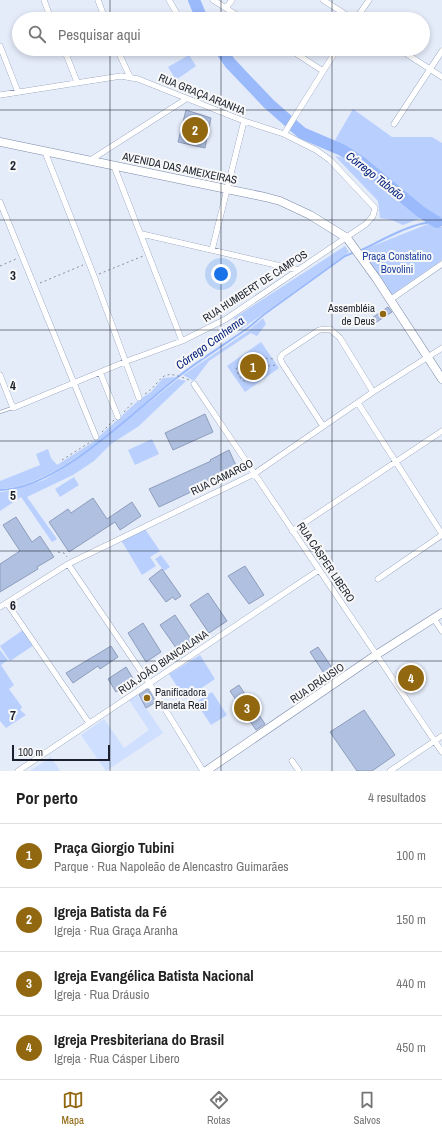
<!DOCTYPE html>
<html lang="pt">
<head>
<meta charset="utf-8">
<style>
	:root { --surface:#fff; --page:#f2f2f2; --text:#222; --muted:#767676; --line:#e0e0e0; --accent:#916710 }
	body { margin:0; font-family:"Archivo Narrow",sans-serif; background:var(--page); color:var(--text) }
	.scale { position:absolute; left:12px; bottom:10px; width:98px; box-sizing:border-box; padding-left:4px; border:2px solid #1b202c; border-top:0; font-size:11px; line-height:14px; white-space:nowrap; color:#1b202c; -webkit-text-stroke:3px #f8f8f8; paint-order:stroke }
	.you { position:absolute; left:221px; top:274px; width:14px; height:14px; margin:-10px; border:3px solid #fff; border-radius:50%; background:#1a73e8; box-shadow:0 0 0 6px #1a73e833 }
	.badge { display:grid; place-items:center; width:26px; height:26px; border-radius:50%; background:var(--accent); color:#fff; font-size:13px; font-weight:700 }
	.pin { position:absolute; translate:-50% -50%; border:2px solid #fff; box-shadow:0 1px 4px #0006 }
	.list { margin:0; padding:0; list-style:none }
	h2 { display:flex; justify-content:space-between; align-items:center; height:52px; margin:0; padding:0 16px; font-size:17px }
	h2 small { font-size:13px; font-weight:400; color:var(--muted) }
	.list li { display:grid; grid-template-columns:26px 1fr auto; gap:12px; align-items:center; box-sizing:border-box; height:64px; padding:0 16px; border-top:1px solid var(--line) }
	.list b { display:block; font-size:15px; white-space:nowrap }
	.list p { margin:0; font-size:13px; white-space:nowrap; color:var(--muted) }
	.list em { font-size:13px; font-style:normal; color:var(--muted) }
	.icon { flex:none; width:22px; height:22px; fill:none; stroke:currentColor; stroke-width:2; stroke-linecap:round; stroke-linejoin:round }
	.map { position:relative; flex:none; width:442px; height:771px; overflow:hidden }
	.search { position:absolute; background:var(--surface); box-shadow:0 2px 6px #0003; left:12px; right:12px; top:12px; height:44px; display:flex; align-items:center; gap:10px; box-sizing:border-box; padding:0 14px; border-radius:22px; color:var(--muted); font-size:15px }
	.sheet { height:308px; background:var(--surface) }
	nav { display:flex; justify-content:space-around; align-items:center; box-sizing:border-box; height:56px; border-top:1px solid var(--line); background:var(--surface); font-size:11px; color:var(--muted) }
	nav a { display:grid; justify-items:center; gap:2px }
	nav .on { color:var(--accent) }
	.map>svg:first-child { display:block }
	.built { fill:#cfdfff }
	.green { fill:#b9d0ff }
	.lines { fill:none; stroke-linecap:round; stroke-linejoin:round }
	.stream { stroke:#9abafc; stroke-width:2 }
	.river { stroke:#9abafc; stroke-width:12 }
	.building { fill:#b0c0e0; stroke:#8e9dbc }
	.lane-casing { stroke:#7a89a7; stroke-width:3.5 }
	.street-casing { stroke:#7a89a7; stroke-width:6 }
	.secondary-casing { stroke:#7a89a7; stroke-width:9 }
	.path { stroke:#878d9a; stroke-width:1; stroke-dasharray:2 3; stroke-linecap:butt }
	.lane { stroke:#fff; stroke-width:2.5 }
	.street { stroke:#fff; stroke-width:5.5 }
	.secondary { stroke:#fff; stroke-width:8 }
	.grid { fill:none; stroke:#1b202c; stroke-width:1; stroke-opacity:0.55 }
	.poi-dot { fill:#916710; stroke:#f8f8f8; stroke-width:1.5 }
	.labels { text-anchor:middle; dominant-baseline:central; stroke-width:4; stroke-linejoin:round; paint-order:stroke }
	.street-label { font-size:11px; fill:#1b202c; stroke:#f8f8f8 }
	.park-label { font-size:11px; fill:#1e429f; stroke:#f8f8f8 }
	.poi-label { font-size:11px; fill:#1b202c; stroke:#f8f8f8; text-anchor:end }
	.water-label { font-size:12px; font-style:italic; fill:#04207b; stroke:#f8f8f8 }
	.grid-label { font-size:13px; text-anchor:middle; font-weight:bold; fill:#1b202c; stroke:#f8f8f8; stroke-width:4; stroke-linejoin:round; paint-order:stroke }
</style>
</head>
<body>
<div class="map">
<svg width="442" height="771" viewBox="0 0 442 771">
	<rect width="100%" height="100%" fill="#e4ebf9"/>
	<path class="built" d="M137 695 163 733 106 771 81 735 104 719 124 748 149 730 129 700Z
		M51 757 60 771H30Z"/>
	<path class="green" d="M189 55 196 66 176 80 168 67Z
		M353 109 392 137H432L442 143V222L422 211 416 203 335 140Z
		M335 156C361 159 400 201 421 218L403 225 392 220 380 218 378 201Z
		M428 224H437L442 227V260L389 297 360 251Z
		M345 246 349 252 239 331 234 318Z
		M263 318 266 324 257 336 251 333 209 361 194 381 183 375 248 331Z
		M261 342 279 368 245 392 227 366Z
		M176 377C132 413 57 487 0 489V481L40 465 36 454 48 449 51 458 57 465 93 442 140 399 151 392 163 378Z
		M178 379 186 381 139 426 111 444 94 461 73 475 27 497 57 539 52 542 21 497 0 511V492L8 491 44 480 62 469 95 446Z
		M152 439 159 454 135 465 128 450Z
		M74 477 79 485 60 497 55 489Z
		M145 529 160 551 150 557 156 566 142 575 121 540Z
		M161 555 170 567 164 571 155 559Z
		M23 630 34 645 10 661 0 646Z
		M0 650 8 660 1 665 14 685 9 689 22 707 20 710 26 715 6 728 0 721Z
		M200 655 215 679 185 699 169 674Z
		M212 692 227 715 211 725 196 702Z"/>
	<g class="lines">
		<path class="stream" d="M359 251C378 243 424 214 442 225
			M0 490C60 489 136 408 183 373 203 358 225 344 245 330 253 325 259 318 266 313 292 294 319 275 345 256L355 252"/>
		<path class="river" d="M194 0 202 19
			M220 49 230 63 269 104 302 133 342 150 362 163 421 212 437 222"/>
	</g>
	<path class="building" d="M186 110 211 118 205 148 178 142Z
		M388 307 392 312 375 323 372 318Z
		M205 414 213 432 173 450 165 433Z
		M229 450 238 470 159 507 149 489 211 461 210 460Z
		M93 498 107 519 132 502 141 516 120 530 115 522 69 552 49 522 68 509 71 513Z
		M16 517 32 542 40 536 54 557 37 567 38 569 0 592V564L20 551 3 525Z
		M245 566 264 595 249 604 228 576Z
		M162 569 181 596 175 600 173 597 166 602 149 579Z
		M208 593 227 621 209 633 190 605Z
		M175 615 193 642 179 652 160 625Z
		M143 623 161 652 146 662 128 633Z
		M111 646 118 657 100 669 98 666 73 683 66 673Z
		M318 647 335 672 327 678 310 652Z
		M126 667 134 680 116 692 108 679Z
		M414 667 422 679 409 689 400 676Z
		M239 685 265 724 256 730 230 691Z
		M148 689 156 702 146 708 139 695Z
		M364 710 395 755 372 771H357L330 732Z"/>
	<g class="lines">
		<defs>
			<path id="lane" d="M0 412 12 408"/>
			<path id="street" d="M44 0 51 19
				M98 0 105 19
				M169 0 180 19
				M213 0 243 19
				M323 0 353 19
				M226 8 232 0
				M356 19 369 0
				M0 46 18 92
				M64 49 77 82
				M117 49 130 77
				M289 49 323 71
				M399 49 442 77
				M0 95 121 76 138 79 244 121 284 134 316 150 330 160 375 208 373 216 366 224 226 319 182 341 127 361 13 408 0 375
				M394 124 442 51
				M284 134 337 49
				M45 152 94 276 139 398
				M89 161 186 99
				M114 166 182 341
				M0 202 96 437
				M142 234 298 270
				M212 250 244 121
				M390 300 442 264
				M100 372 118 417
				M194 384 442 752
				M358 403 442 534
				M323 426 282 363 280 358 283 354 319 330 330 329 340 338 373 392
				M292 531 442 431
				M68 564 149 683 203 771
				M378 579 442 535
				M7 603 89 723
				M0 607 68 564 254 474 373 392 442 348
				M434 619 442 631
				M292 761 299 771
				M18 771 319 570
				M390 771 442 736"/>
			<path id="secondary" d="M0 142 265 197 280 201 310 215 347 238 376 278 442 379
				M206 771 376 655 442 613"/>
		</defs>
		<use href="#lane" class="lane-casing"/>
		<use href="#street" class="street-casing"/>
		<use href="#secondary" class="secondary-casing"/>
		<path class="path" d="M0 266 16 259
			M99 274 143 256
			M40 283 83 265
			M261 356 267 366 265 370 246 382 241 379 236 369C248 352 257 358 274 359
			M268 366 276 365
			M145 394C165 380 158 367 189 380
			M124 412 134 401
			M102 432 114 420
			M62 460 92 441
			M58 552 64 553 67 557"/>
		<use href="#lane" class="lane"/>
		<use href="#street" class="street"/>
		<use href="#secondary" class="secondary"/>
	</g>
	<path class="grid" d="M110 0V19M221 0V19M332 0V19M110 49V771M221 49V771M332 49V771M0 110H442M0 220H442M0 330H442M0 441H442M0 551H442M0 661H442"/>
	<g class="poi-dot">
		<circle cx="383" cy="314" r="4"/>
		<circle cx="147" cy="698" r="4"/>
	</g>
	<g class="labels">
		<g class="street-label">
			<text transform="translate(202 94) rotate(22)">RUA GRAÇA ARANHA</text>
			<text transform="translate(180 168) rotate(12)">AVENIDA DAS AMEIXEIRAS</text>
			<text transform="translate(255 286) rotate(-33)">RUA HUMBERT DE CAMPOS</text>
			<text transform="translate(222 477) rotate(-26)">RUA CAMARGO</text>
			<text transform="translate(326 562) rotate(56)">RUA CÁSPER LIBERO</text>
			<text transform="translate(163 662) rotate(-34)">RUA JOÃO BIANCALANA</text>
			<text transform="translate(317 683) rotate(-34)">RUA DRÁUSIO</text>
		</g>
		<g class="park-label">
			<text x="397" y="256">Praça Constatino<tspan x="397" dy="13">Bovolini</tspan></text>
		</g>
		<g class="poi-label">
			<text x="375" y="308">Assembléia<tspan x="375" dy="13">de Deus</tspan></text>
			<text x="155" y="692" text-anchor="start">Panificadora<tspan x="155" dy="13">Planeta Real</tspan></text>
		</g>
		<g class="water-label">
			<text transform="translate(375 176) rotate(38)">Córrego Taboão</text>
			<text transform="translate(210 343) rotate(-36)">Córrego Canhema</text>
		</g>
	</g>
	<g class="grid-label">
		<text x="13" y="170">2</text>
		<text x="13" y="280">3</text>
		<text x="13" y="390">4</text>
		<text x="13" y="500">5</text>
		<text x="13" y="610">6</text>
		<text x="13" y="720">7</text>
	</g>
</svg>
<div class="scale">100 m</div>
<div class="you"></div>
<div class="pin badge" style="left:253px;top:367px">1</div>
<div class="pin badge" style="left:195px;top:130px">2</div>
<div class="pin badge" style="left:247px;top:708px">3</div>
<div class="pin badge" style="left:411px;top:678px">4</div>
<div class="search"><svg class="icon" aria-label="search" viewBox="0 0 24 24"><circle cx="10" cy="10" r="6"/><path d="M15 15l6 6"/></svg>Pesquisar aqui</div>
</div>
<section class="sheet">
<h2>Por perto<small>4 resultados</small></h2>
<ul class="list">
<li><span class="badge">1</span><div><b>Praça Giorgio Tubini</b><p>Parque · Rua Napoleão de Alencastro Guimarães</p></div><em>100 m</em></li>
<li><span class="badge">2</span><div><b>Igreja Batista da Fé</b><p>Igreja · Rua Graça Aranha</p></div><em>150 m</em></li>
<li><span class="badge">3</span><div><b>Igreja Evangélica Batista Nacional</b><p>Igreja · Rua Dráusio</p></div><em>440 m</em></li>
<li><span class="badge">4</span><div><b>Igreja Presbiteriana do Brasil</b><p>Igreja · Rua Cásper Libero</p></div><em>450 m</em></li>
</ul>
</section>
<nav>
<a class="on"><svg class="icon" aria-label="map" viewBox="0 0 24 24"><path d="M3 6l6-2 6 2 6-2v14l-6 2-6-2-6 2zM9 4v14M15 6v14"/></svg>Mapa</a>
<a><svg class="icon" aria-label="directions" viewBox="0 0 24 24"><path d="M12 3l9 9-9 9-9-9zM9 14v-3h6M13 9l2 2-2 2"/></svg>Rotas</a>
<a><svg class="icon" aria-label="saved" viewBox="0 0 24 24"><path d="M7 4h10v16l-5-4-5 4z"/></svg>Salvos</a>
</nav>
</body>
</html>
